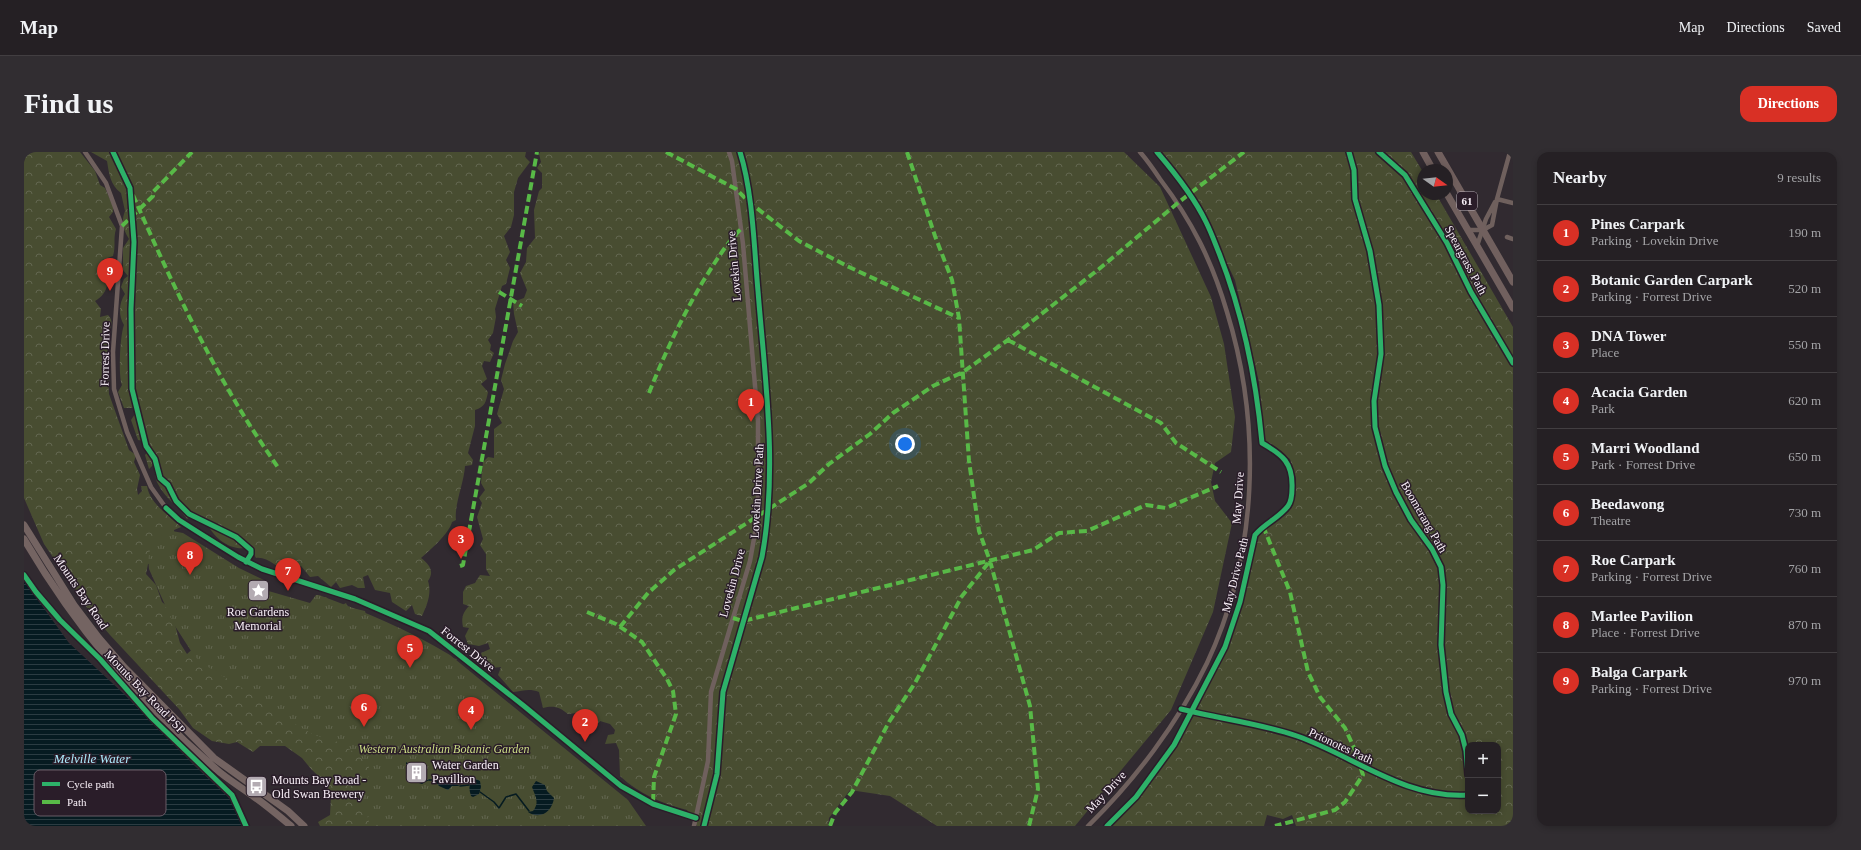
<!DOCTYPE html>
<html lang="en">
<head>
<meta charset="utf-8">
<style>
	:root { --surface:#252024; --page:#312d31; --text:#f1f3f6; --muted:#a3a3a6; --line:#423e41; --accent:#d93025 }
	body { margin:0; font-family:"Times New Roman",serif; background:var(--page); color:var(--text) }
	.controls { position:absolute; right:12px; bottom:12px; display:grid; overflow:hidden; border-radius:8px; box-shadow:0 2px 6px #0003 }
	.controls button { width:36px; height:36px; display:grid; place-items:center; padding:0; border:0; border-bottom:1px solid var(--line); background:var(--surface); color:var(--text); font:20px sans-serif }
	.compass { position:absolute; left:1393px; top:12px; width:36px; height:36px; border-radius:50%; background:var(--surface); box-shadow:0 2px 6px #0003; rotate:105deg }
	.you { position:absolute; left:881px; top:292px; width:14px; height:14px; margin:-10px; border:3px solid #fff; border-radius:50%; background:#1a73e8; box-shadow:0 0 0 6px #1a73e833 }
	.badge { display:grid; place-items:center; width:26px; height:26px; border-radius:50%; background:var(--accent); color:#fff; font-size:13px; font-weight:700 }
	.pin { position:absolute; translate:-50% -33px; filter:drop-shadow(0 1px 2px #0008) }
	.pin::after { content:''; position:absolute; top:21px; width:14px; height:12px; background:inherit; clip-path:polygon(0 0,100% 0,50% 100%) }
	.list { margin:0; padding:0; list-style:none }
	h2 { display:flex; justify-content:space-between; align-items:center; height:52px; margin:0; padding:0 16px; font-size:17px }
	h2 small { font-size:13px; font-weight:400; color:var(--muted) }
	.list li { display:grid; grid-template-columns:26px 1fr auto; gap:12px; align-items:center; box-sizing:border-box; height:56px; padding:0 16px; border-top:1px solid var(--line) }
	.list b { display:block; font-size:15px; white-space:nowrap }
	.list p { margin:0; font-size:13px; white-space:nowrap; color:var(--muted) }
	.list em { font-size:13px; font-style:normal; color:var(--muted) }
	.map { position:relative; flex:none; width:1489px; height:674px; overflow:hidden; border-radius:12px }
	header { display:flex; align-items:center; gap:24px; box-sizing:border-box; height:56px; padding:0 20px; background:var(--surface); border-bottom:1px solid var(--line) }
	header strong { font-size:19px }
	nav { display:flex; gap:22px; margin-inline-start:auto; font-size:14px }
	.intro { display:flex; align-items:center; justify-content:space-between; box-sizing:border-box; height:96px; padding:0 24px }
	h1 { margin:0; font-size:28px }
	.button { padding:10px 18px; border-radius:12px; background:var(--accent); color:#fff; font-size:14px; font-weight:700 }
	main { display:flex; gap:24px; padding:0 24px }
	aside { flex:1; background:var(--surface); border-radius:12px; box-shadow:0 2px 6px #0003 }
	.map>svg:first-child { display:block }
	.forest { fill:url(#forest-crowns); fill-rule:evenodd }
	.park { fill:url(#park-tufts) }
	.water { fill:url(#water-rules) }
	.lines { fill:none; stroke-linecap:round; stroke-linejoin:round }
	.stream { stroke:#061b21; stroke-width:1.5 }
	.minor { stroke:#6f605d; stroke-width:4.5 }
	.primary { stroke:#71605e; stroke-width:7 }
	.trunk { stroke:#746462; stroke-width:7 }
	.quiet { stroke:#58b947; stroke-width:4; stroke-dasharray:8 4; stroke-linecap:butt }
	.cycleway-casing { stroke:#2a1d29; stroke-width:8 }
	.cycleway { stroke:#2db169; stroke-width:5 }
	.labels { text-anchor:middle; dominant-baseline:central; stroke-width:3; stroke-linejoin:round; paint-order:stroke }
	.shield { fill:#2a1d29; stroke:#bbb1ba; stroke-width:1 }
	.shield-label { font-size:11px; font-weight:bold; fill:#f9f0f8 }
	.street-label { font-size:12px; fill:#f9f0f8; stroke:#2a1d29 }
	.poi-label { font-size:12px; fill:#f9f0f8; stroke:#2a1d29; text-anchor:start }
	.park-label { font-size:12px; font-style:italic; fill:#ccdd85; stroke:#2a1d29 }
	.water-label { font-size:13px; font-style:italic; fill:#acebfd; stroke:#2a1d29 }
	.key { fill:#2a1d29; stroke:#685c67; stroke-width:1 }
	.key-label { font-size:11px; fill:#f9f0f8 }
</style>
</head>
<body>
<header>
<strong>Map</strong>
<nav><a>Map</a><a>Directions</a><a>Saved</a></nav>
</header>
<div class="intro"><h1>Find us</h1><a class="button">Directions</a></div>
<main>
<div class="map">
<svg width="1489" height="674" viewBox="0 0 1489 674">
	<defs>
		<pattern id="forest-crowns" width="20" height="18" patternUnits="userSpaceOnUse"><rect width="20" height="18" fill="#484d31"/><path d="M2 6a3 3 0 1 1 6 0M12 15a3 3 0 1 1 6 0" fill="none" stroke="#636750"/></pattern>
		<pattern id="park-tufts" width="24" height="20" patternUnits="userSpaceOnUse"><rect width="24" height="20" fill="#484d31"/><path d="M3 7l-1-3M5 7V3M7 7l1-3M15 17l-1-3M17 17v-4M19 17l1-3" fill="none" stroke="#636750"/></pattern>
		<pattern id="water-rules" width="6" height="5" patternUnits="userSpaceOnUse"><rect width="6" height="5" fill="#061b21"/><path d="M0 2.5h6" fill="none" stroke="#2b3c42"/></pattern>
	</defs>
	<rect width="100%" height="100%" fill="#312a30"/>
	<path class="forest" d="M0 0H56L71 19 76 33 81 36 89 54V60L85 65 92 77C89 87 92 93 89 104L78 108 84 117 80 123C87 134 80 144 71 149L77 157 76 165 84 163C90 169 87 175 84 181L86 185 83 202 85 242 105 298 112 303 110 310 116 323 113 337 114 343 118 339 117 334H123C126 352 144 362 157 375L150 378 151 387 139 409 124 412 122 422 132 433 138 450 144 455 150 469 156 491 163 502 176 490 286 452 293 445H302L313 456 322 451 324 455 341 459 343 466 426 506 433 507 430 512 457 674H296L294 670 306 663 307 644 303 639 304 633 287 617 278 606 261 594H236L229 600 213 590 205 592 188 589 169 576 155 557 86 483 64 457 20 392 0 346Z
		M67 0H502L501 5 506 10 494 26 490 40V63L487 75 480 84 486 100 482 108 486 116 482 132 478 134 471 157 472 165 469 181 464 188 467 193 466 198 470 201 466 210 460 209 458 214 463 227 457 232 464 240C462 250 461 255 451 258V274L444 301 449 308 448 313 441 314C440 331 430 353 432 368L428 370C425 382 406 398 397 406 405 412 411 419 404 429 408 441 403 453 398 464L391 462 388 453 382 459 368 450 366 441 351 438 344 423 339 425 341 436H334L328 433 316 436 312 430 307 435 294 424 286 425 277 414 273 415 265 421C255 417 243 404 232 406L226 395C209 401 188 386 183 370L173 369 169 363 163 367C154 354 141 346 134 332 131 327 131 319 129 313L125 317 121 303 127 296 125 290 114 288 107 268 111 262 110 256H100L94 240 98 233C94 224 96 183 100 173 94 163 95 151 101 142L97 135 100 127 104 124 99 118V96L105 87C99 78 97 69 101 59L97 41C86 33 85 21 83 9Z
		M516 0H1100L1136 35 1187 145 1200 192 1211 265 1207 300 1191 311 1187 330 1191 349 1208 371 1189 460 1147 558 1051 674H913L866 644 826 638 805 666 804 674H673L663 658C639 652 615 642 596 624L595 598 592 591 581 592 584 583 590 582 591 578 586 572 576 569 567 579 557 569 552 561 544 562C536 555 529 553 519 556L515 540C505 536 499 539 489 540L474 523 477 515 467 516 459 507 457 501 466 497 464 491 455 494 444 492 441 484 445 476 439 475C437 466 439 460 445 454L439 452V440L442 434 451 431 456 423 466 424 462 417V402L456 393 459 387 453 365 458 351 455 346 461 338 457 331 459 310 464 305 470 306V277L478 271 473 262 480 237 477 228 481 212 489 189 494 180 490 162 489 150 500 146 503 138 496 121 502 110 503 96 511 86 510 58 515 39 518 36V21L513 16 517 10 515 2Z
		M1138 0H1387L1399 20V42H1412L1489 175V674H1272L1268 663 1259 667 1243 663 1240 674H1087L1113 648 1134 621 1171 562 1201 497 1219 449 1232 386 1239 377 1265 359 1271 340 1272 327 1266 307 1240 290 1235 230 1211 128 1183 70 1165 38ZM1444 593H1474V659H1444Z"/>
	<path class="park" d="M148 379 159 381 215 416 242 429 241 438 286 451 292 443H295C341 460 385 478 426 503L604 648 622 674H346L340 650 339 641 345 622V615L340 608 317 591 290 583 274 574 233 545 176 510 169 502 149 471 125 417C123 398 128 383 148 379Z"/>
	<path class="water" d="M0 429 45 491 100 542 171 614 203 644 209 651 218 674H0Z
		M382 610 395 620 399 627 405 628 398 632 386 628 382 621Z
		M419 626 436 634H428L424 638 415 634 412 630V627Z
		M450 626 456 629 457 635 455 642 449 645 447 644C445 637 444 631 450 626Z
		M512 629 521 633 523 639 530 646C528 660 516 668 504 660L509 659C516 650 511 644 508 635Z"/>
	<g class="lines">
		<path class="stream" d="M405 628H412
			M436 634 445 633
			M456 640 470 650 475 656 482 645 492 642 505 659"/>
		<path class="minor" d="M61 0 82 31 98 74 89 200 90 237 103 280 127 335 142 356 155 368 177 382 214 405 238 417 331 447 405 479 500 554 597 634 629 652 672 666
			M1473 47 1489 51
			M1444 78H1459L1468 73 1473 47 1486 0
			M1483 85 1489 87
			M1453 94 1462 67 1471 50
			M670 674 684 609 687 540 726 409 734 364V269L719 92 708 9 705 0
			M1064 674C1111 628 1154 571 1183 511 1234 402 1238 274 1203 160 1188 109 1168 69 1136 27 1130 18 1123 8 1116 0"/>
		<path class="primary" d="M1399 0 1409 18
			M1414 0 1489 130
			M1423 42 1489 156"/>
		<path class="trunk" d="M0 373 50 453 75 486 100 515 190 606 264 659 280 674
			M0 387C52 476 114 550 192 617 203 627 217 635 229 644 242 653 255 664 267 674"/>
		<path class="quiet" d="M642 0 712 37 725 50 775 89 825 115 935 166
			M883 0 911 84 928 128 935 166 945 309 955 379 966 409 1006 554 1014 637 1005 674
			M109 43C142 118 177 194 220 264 231 282 243 299 255 317
			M98 74 129 44V40L168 0
			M475 140 498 154
			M984 188 1137 271 1152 291 1197 320
			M625 241C640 203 657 167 678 131 690 112 701 93 717 77
			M1239 374 1266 440 1284 520 1296 545 1321 576 1331 598 1339 623 1321 650 1311 658 1251 674
			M436 414 439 413 513 0
			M563 460 592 472 618 490 643 527 649 539 652 562 630 625 629 652
			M709 466 719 469 1009 398 1035 381 1063 379 1122 353 1142 356 1194 334
			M596 475 624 441 650 418 785 331 805 312 846 282 869 261 909 234 939 220 984 188 1075 117 1155 50 1220 0
			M806 674 811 661 828 640 865 570 891 531 938 444 966 409"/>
		<defs>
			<path id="cycleway" d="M89 0 106 36 110 90 107 157 108 237 122 294 131 307 136 326 144 333 152 349 165 362 212 385 227 398V402L222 410
				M1325 0 1330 18 1331 47 1346 99 1355 153 1357 202 1350 249 1351 275 1361 314 1372 340 1387 368 1408 397 1417 415 1419 433 1417 493 1422 540 1427 562 1438 583 1442 599 1444 623
				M1355 0 1381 23 1423 91 1447 140 1489 211
				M142 356 155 368 177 382 214 405 238 417 331 447 405 479 500 554 597 634 629 652 672 666
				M0 423 12 440 36 468 76 507 128 566 208 643 222 674
				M1157 557C1196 567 1235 571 1273 584 1330 604 1380 647 1444 643
				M680 674 693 622 699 540 738 405C754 317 741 227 734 139 730 96 729 41 716 0
				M1083 674 1112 645 1150 593 1201 495 1216 450 1231 383C1241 371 1255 366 1264 354 1267 350 1268 342 1268 336 1269 311 1259 303 1238 291 1232 226 1219 162 1195 101 1191 91 1187 80 1182 70 1170 45 1151 21 1133 0"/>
		</defs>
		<use href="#cycleway" class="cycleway-casing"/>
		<use href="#cycleway" class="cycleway"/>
	</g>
	<defs>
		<symbol id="sight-square" viewBox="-11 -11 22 22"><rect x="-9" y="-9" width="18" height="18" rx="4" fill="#b3abb2" stroke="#2a1d29"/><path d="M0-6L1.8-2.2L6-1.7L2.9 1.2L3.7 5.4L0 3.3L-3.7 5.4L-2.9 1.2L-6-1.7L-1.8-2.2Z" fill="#fff"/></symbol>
		<symbol id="building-square" viewBox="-11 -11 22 22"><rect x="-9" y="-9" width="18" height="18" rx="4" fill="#b3abb2" stroke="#2a1d29"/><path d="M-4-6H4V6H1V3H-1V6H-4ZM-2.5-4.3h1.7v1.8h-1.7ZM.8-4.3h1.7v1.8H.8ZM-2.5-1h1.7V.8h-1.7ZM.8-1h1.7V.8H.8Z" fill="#fff"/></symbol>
		<symbol id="bus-square" viewBox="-11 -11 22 22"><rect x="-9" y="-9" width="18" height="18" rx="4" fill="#b3abb2" stroke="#2a1d29"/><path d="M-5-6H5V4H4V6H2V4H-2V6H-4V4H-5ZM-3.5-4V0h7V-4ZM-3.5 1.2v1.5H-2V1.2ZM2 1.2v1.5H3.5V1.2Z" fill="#fff"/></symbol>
	</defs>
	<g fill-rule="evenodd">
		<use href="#sight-square" x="222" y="426" width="25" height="25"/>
		<use href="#building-square" x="380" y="608" width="25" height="25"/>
		<use href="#bus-square" x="220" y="622" width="25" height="25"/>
	</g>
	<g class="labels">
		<rect class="shield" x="1433" y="40" width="20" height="18" rx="3"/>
		<g class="shield-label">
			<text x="1443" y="49">61</text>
		</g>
		<g class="street-label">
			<text transform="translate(1442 108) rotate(62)">Speargrass Path</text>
			<text transform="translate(710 114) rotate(-95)">Lovekin Drive</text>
			<text transform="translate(81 202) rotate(-89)">Forrest Drive</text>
			<text transform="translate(733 339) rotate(-87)">Lovekin Drive Path</text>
			<text transform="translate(1214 346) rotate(-86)">May Drive</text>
			<text transform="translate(1400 365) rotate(60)">Boomerang Path</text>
			<text transform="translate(1211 423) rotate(-76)">May Drive Path</text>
			<text transform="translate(708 431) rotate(-75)">Lovekin Drive</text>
			<text transform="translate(57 440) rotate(56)">Mounts Bay Road</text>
			<text transform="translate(444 497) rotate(38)">Forrest Drive</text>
			<text transform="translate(121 540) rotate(46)">Mounts Bay Road PSP</text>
			<text transform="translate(1317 594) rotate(25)">Prionotes Path</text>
			<text transform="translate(1082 640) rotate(-47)">May Drive</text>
		</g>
		<g class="poi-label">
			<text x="234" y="460" text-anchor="middle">Roe Gardens<tspan x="234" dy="14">Memorial</tspan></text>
			<text x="408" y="613">Water Garden<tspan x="408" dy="14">Pavillion</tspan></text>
			<text x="248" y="628">Mounts Bay Road -<tspan x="248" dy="14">Old Swan Brewery</tspan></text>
		</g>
		<g class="park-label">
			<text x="420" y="597">Western Australian Botanic Garden</text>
		</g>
		<g class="water-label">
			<text x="68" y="606">Melville Water</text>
		</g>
	</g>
	<rect x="10" y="618" width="132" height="46" rx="6" class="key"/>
	<rect x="18" y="630" width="18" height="4" fill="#2db169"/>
	<rect x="18" y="648" width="18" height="4" fill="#58b947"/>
	<g class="key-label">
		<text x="43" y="636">Cycle path</text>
		<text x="43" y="654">Path</text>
	</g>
</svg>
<div class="controls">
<button>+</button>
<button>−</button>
</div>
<svg class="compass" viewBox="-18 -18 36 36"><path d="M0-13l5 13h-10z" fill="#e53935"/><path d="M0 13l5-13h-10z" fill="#a3a3a6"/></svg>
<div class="you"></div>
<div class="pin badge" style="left:727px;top:270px">1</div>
<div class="pin badge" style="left:561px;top:590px">2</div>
<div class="pin badge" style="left:437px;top:407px">3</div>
<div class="pin badge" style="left:447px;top:578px">4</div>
<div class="pin badge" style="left:386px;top:516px">5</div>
<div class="pin badge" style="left:340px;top:575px">6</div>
<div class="pin badge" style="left:264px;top:439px">7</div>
<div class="pin badge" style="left:166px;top:423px">8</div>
<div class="pin badge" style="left:86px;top:139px">9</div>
</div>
<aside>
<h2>Nearby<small>9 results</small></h2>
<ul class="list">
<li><span class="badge">1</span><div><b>Pines Carpark</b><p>Parking · Lovekin Drive</p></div><em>190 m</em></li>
<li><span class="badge">2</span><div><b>Botanic Garden Carpark</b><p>Parking · Forrest Drive</p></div><em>520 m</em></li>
<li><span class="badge">3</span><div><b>DNA Tower</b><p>Place</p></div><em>550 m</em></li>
<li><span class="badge">4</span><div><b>Acacia Garden</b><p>Park</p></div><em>620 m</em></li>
<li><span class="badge">5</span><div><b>Marri Woodland</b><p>Park · Forrest Drive</p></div><em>650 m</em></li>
<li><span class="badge">6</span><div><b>Beedawong</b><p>Theatre</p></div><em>730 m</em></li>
<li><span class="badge">7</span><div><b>Roe Carpark</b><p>Parking · Forrest Drive</p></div><em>760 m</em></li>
<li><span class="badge">8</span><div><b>Marlee Pavilion</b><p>Place · Forrest Drive</p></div><em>870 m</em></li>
<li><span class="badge">9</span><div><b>Balga Carpark</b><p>Parking · Forrest Drive</p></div><em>970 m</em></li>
</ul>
</aside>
</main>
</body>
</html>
